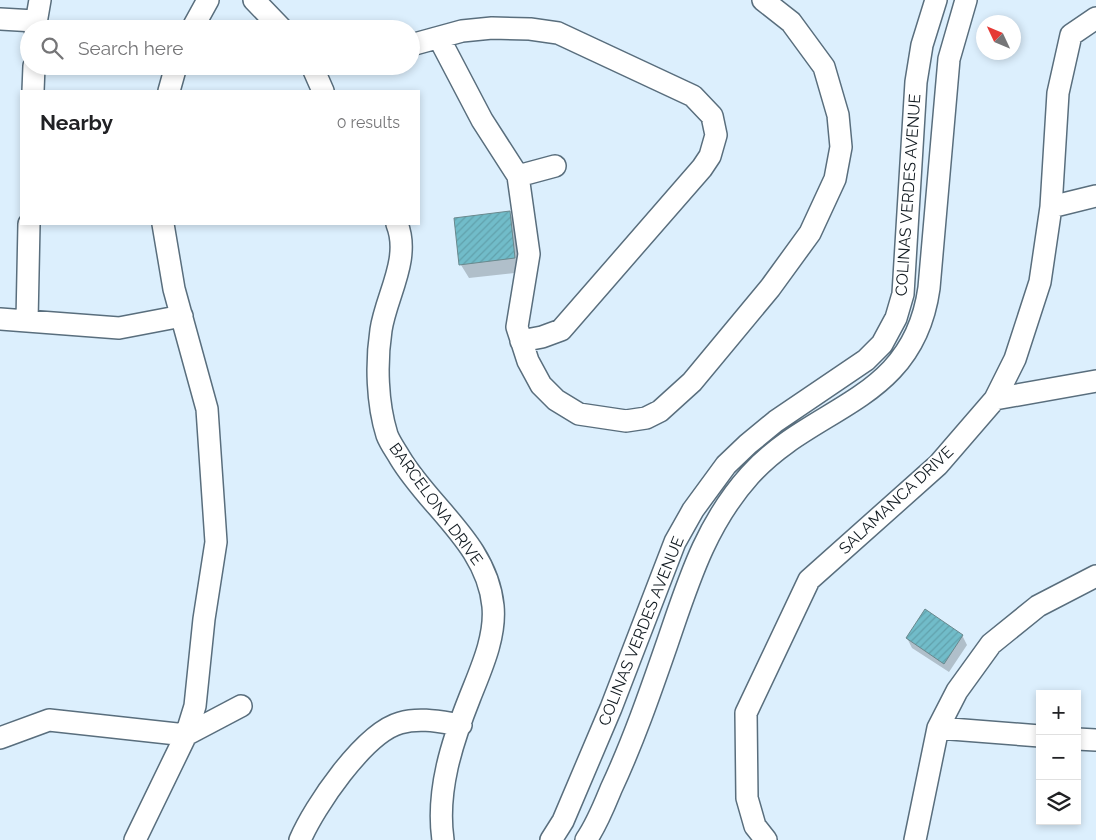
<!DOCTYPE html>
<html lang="en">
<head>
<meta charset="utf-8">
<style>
	:root { --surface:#fff; --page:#f6f6f6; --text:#202124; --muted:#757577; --line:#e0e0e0 }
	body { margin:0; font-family:Raleway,sans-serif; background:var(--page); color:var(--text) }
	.controls { position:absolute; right:15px; bottom:15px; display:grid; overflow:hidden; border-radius:0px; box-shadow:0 2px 8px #0003 }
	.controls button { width:45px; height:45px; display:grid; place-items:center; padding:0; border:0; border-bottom:1px solid var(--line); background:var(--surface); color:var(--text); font:25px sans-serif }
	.compass { position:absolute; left:976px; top:15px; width:45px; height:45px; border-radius:50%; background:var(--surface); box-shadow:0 2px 8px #0003; rotate:314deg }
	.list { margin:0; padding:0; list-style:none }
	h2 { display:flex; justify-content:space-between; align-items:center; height:65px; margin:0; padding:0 20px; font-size:21px }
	h2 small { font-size:16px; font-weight:400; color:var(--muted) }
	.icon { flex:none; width:28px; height:28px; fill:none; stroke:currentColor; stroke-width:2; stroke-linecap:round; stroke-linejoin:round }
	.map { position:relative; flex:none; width:1096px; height:840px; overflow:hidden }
	.search { position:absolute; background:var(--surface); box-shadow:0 2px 8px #0003; left:20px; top:20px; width:400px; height:55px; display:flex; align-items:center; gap:12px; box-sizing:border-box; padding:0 18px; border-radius:28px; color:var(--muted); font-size:19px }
	.panel { position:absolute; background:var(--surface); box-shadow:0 2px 8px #0003; left:20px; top:90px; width:400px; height:135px; border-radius:0px }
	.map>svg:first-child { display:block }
	.shadow { fill:#0003 }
	.building { fill:url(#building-hatch); stroke:#6a888d }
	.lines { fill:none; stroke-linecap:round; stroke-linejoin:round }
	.minor-casing { stroke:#596e7d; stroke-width:24 }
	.minor { stroke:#fff; stroke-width:21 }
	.labels { text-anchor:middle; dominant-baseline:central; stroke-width:4; stroke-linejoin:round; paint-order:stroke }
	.street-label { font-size:16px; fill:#121b21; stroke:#fff }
</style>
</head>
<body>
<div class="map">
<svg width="1096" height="840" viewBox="0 0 1096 840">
	<defs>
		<pattern id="building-hatch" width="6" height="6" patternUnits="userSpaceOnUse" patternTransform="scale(1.25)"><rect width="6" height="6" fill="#71bcc9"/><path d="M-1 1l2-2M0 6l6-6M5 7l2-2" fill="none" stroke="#61a1ac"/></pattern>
	</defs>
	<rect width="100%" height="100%" fill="#dceffd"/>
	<path class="shadow" d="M509 212 517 226 523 272 469 278 461 265Z
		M962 635 967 645 949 672 912 648 907 638Z"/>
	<path class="building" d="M510 211 515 258 459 265 454 218Z
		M925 609 963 635 944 664 906 638Z"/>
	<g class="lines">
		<defs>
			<path id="minor" d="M254 0 282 29
				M0 19 35 21
				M35 29 40 0
				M192 29 208 0
				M439 38 482 120 518 176 529 254 517 327 528 361 541 385 556 400 579 414 626 421 646 418 660 411 692 382 770 288 810 233 835 179 841 147 838 115 824 67 791 22 763 0
				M411 45 462 31 492 28 530 29 558 33 693 96 712 116 716 135 710 156 702 168 561 330 542 337 521 341
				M312 66 323 91
				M33 91 34 66
				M169 91 176 66
				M518 176 555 166
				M1051 207 1096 196
				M397 224C411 259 386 296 381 330 376 363 377 403 387 435 390 443 396 451 400 458 430 508 487 544 493 606 496 637 481 669 470 697 452 742 436 791 443 840
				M0 319 119 328 182 316
				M27 321 29 224
				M995 399 1096 381
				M938 728 1040 736
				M0 738 49 720 186 735 195 706 204 619 216 542 207 409 174 289 163 224
				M1077 739 1096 740
				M135 840 186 735 241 706
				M300 840C314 807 364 733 400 723 420 717 441 722 461 725
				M551 840 563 821 611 708 675 542 693 510 726 465 748 444 776 421 866 360 882 344 896 318 903 294 916 82 922 45 936 0
				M586 840C597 824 604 806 611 789 633 742 650 693 667 644 688 583 705 525 750 475 814 404 913 403 929 288L949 59 966 0
				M766 840 755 826 747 798 746 713 809 580 938 465 995 399 1015 359 1040 282 1051 207 1058 93 1071 35 1096 18
				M915 840 938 728 957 691 991 644 1038 606 1096 576"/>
		</defs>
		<use href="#minor" class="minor-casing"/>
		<use href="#minor" class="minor"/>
	</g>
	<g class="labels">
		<g class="street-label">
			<text transform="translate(908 195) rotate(-86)">COLINAS VERDES AVENUE</text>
			<text transform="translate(896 500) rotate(-43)">SALAMANCA DRIVE</text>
			<text transform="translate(436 504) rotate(54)">BARCELONA DRIVE</text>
			<text transform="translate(641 631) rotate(-68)">COLINAS VERDES AVENUE</text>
		</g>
	</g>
</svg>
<div class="controls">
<button>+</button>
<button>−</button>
<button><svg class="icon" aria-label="layers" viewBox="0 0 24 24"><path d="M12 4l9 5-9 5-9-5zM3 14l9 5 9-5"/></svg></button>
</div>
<svg class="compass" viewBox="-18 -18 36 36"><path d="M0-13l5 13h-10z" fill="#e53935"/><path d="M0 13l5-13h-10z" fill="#757577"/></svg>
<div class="search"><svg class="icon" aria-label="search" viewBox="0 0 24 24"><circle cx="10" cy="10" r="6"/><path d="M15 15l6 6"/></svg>Search here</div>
<section class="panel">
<h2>Nearby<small>0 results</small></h2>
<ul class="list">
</ul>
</section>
</div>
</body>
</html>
